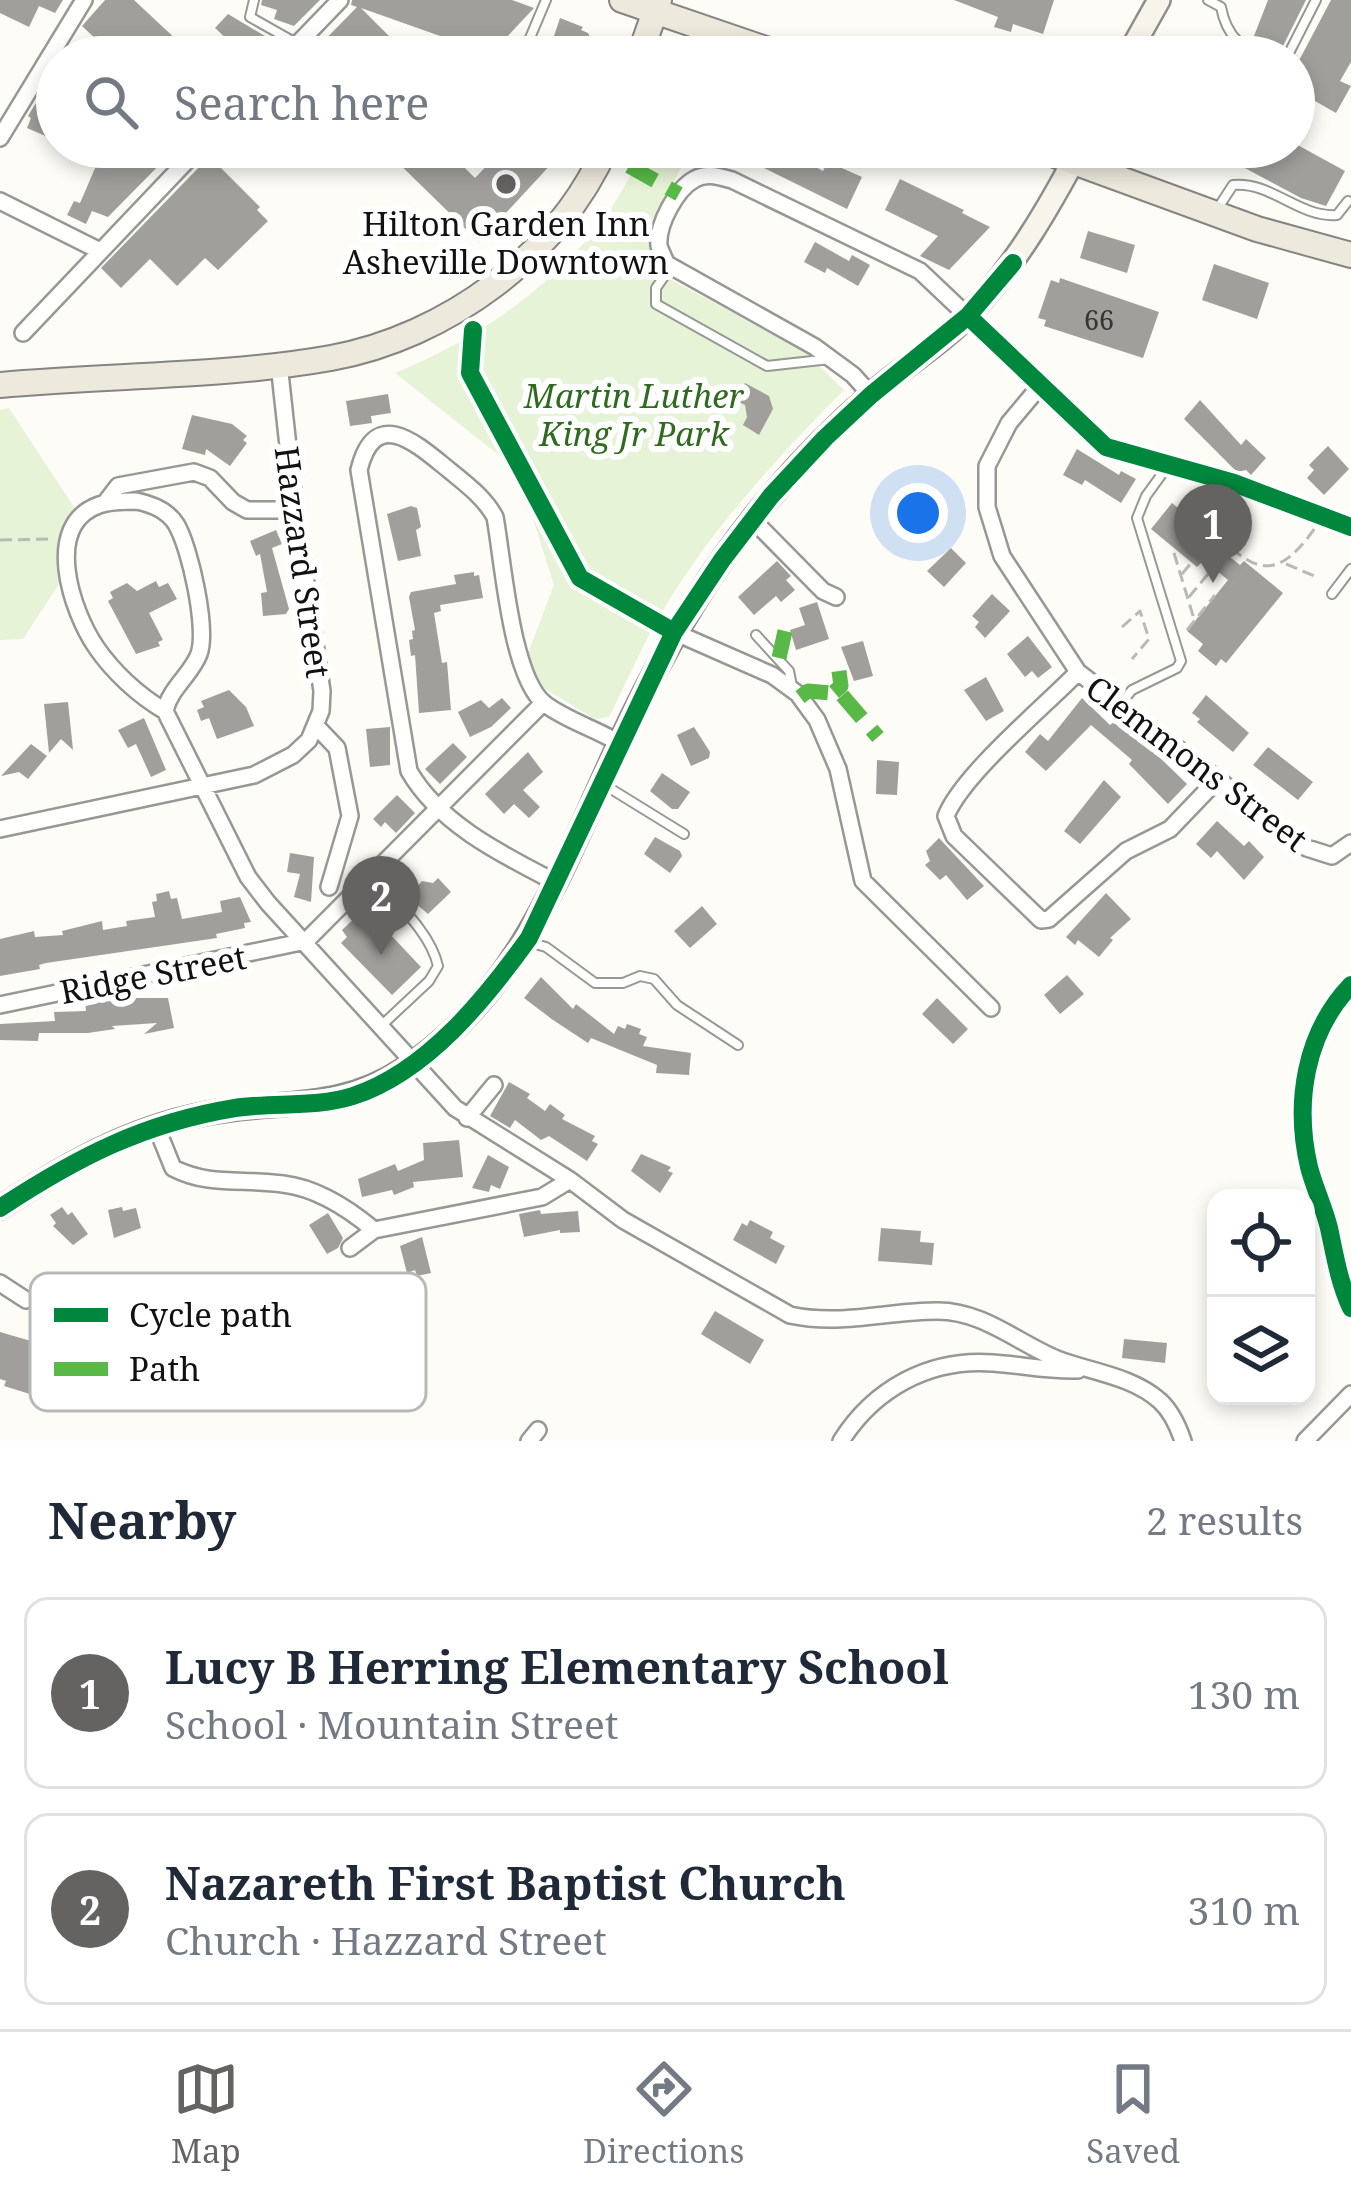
<!DOCTYPE html>
<html lang="en">
<head>
<meta charset="utf-8">
<style>
	:root { --surface:#fff; --page:#f2f2f3; --text:#1f2937; --muted:#747a83; --line:#e0e1e3; --accent:#646362 }
	body { margin:0; font-family:"Noto Serif",serif; background:var(--page); color:var(--text) }
	.controls { position:absolute; right:36px; bottom:36px; display:grid; overflow:hidden; border-radius:24px; box-shadow:0 6px 18px #0003 }
	.controls button { width:108px; height:108px; display:grid; place-items:center; padding:0; border:0; border-bottom:3px solid var(--line); background:var(--surface); color:var(--text); font:60px sans-serif }
	.you { position:absolute; left:918px; top:513px; width:42px; height:42px; margin:-30px; border:9px solid #fff; border-radius:50%; background:#1a73e8; box-shadow:0 0 0 18px #1a73e833 }
	.badge { display:grid; place-items:center; width:78px; height:78px; border-radius:50%; background:var(--accent); color:#fff; font-size:39px; font-weight:700 }
	.pin { position:absolute; translate:-50% -99px; filter:drop-shadow(0 3px 6px #0008) }
	.pin::after { content:''; position:absolute; top:63px; width:42px; height:36px; background:inherit; clip-path:polygon(0 0,100% 0,50% 100%) }
	.list { margin:0; padding:0; list-style:none }
	h2 { display:flex; justify-content:space-between; align-items:center; height:156px; margin:0; padding:0 48px; font-size:51px }
	h2 small { font-size:39px; font-weight:400; color:var(--muted) }
	.list li { display:grid; grid-template-columns:78px 1fr auto; gap:36px; align-items:center; box-sizing:border-box; height:192px; margin:0 24px 24px; padding:0 24px; border:3px solid var(--line); border-radius:24px }
	.list b { display:block; font-size:45px; white-space:nowrap }
	.list p { margin:0; font-size:39px; white-space:nowrap; color:var(--muted) }
	.list em { font-size:39px; font-style:normal; color:var(--muted) }
	.icon { flex:none; width:66px; height:66px; fill:none; stroke:currentColor; stroke-width:2; stroke-linecap:round; stroke-linejoin:round }
	.map { position:relative; flex:none; width:1351px; height:1441px; overflow:hidden }
	.search { position:absolute; background:var(--surface); box-shadow:0 6px 18px #0003; left:36px; right:36px; top:36px; height:132px; display:flex; align-items:center; gap:30px; box-sizing:border-box; padding:0 42px; border-radius:66px; color:var(--muted); font-size:45px }
	.sheet { height:588px; background:var(--surface) }
	nav { display:flex; justify-content:space-around; align-items:center; box-sizing:border-box; height:168px; border-top:3px solid var(--line); background:var(--surface); font-size:33px; color:var(--muted) }
	nav a { display:grid; justify-items:center; gap:6px }
	nav .on { color:var(--accent) }
	.map>svg:first-child { display:block }
	.green { fill:#e7f3d7 }
	.building { fill:#a19f9c }
	.lines { fill:none; stroke-linecap:round; stroke-linejoin:round }
	.service-casing { stroke:#979795; stroke-width:12 }
	.minor-casing { stroke:#979795; stroke-width:20 }
	.secondary-casing { stroke:#8e8d8b; stroke-width:26 }
	.primary-casing { stroke:#858482; stroke-width:28 }
	.path { stroke:#b9b9b8; stroke-width:3; stroke-dasharray:12 6; stroke-linecap:butt }
	.service { stroke:#fffffe; stroke-width:8 }
	.minor { stroke:#fffffe; stroke-width:15 }
	.secondary { stroke:#f6f4eb; stroke-width:21 }
	.primary { stroke:#ede9dc; stroke-width:24 }
	.quiet { stroke:#58b947; stroke-width:15; stroke-dasharray:30 15; stroke-linecap:butt }
	.cycleway-casing { stroke:#fff; stroke-width:26 }
	.cycleway { stroke:#00873e; stroke-width:18 }
	.poi-dot { fill:#646362; stroke:#fff; stroke-width:4.5 }
	.labels { text-anchor:middle; dominant-baseline:central; stroke-width:12; stroke-linejoin:round; paint-order:stroke }
	.number-label { font-size:27px; fill:#353434 }
	.poi-label { font-size:33px; fill:#111; stroke:#fff }
	.park-label { font-size:33px; font-style:italic; fill:#2f6b1f; stroke:#fff }
	.street-label { font-size:33px; fill:#111; stroke:#fff }
	.key { fill:#fff; stroke:#b8b8b8; stroke-width:3 }
	.key-label { font-size:33px; fill:#111 }
</style>
</head>
<body>
<div class="map">
<svg width="1351" height="1441" viewBox="0 0 1351 1441">
	<rect width="100%" height="100%" fill="#fdfcf7"/>
	<path class="green" d="M644 151 681 168 660 208 649 253 664 276 802 349 844 390C773 462 704 536 654 626 638 655 624 687 609 717L595 719 542 687 527 656 554 585 533 519 500 456 395 373C475 340 545 293 600 224 617 203 630 175 644 151Z
		M9 408 76 510 63 534 65 575 23 639 0 640V410Z"/>
	<path class="building" d="M0 0H63L55 13 39 6 29 27 0 13Z
		M105 0H134L195 57H115L82 26Z
		M262 0H320L294 26 274 19 277 10 261 5Z
		M352 0H512L534 8 491 54 361 8 410 57H308L357 7 351 5Z
		M954 0H1054L1043 34 1013 24 1011 32 994 27 998 17Z
		M1268 0H1306L1283 46 1275 49 1254 36Z
		M1331 0H1351V62L1340 81 1351 86 1336 113 1294 89V70Z
		M228 14 275 42 260 57H246L215 28Z
		M560 18 583 27 581 30 588 33 595 47 592 57H547Z
		M42 93 57 101V141L27 128 31 118 28 116Z
		M1294 143 1345 171 1326 206 1301 198 1241 166 1251 147H1294Z
		M71 147H177L108 217 92 211 86 224 67 215 74 201 80 203 99 159Z
		M382 147H466L455 158 475 178 497 155 489 147H567L479 242Z
		M765 147H793L790 153 823 171 826 165 833 168 835 165 862 177 847 209 764 168 766 165 758 161Z
		M206 160 210 163 213 160 260 207 257 210 268 221 218 270 205 258 177 286 150 259 121 288 101 268Z
		M900 179 964 210 962 213 990 227 949 270 920 256 938 236 885 210Z
		M1088 231 1135 245 1127 273 1080 258Z
		M815 242 849 261 852 255 870 265 858 286 827 268 825 273 804 262Z
		M1214 264 1269 283 1257 319 1202 300Z
		M1060 278 1159 312 1143 358 1044 326 1046 320 1038 318 1051 280 1059 283Z
		M745 383 769 396 773 409 759 435 743 425 747 417 745 405 735 400Z
		M388 394 391 413 371 416 372 423 350 426 346 401Z
		M1200 400 1241 445 1246 439 1266 458 1251 475 1246 470 1237 472 1184 419Z
		M192 415 232 424 247 436 243 440 247 443 230 466 206 449 205 455 182 449Z
		M1328 446 1349 469 1324 495 1307 478 1314 470 1309 465Z
		M1077 449 1119 475 1121 471 1136 479 1121 503 1085 480 1082 485 1063 475Z
		M1172 503 1218 541 1215 545 1240 565 1244 561 1283 593 1226 663 1221 659 1216 666 1198 651 1203 644 1187 631 1228 580 1204 560 1197 567 1151 529Z
		M411 506 417 508 421 527 416 530 421 556 398 561 387 514Z
		M276 530 282 544 272 548 289 609 286 614 263 616 261 593 267 592 260 554 256 556 250 541Z
		M951 548 966 563 944 587 927 571Z
		M777 561 791 576 786 580 795 590 781 602 776 596 754 615 738 597Z
		M474 572V576L479 575 483 598 440 605 441 611 434 613 442 663 447 662 451 710 419 713 415 655 411 656 409 640 413 639 412 631 415 630 409 597 411 592 456 584 454 575Z
		M156 581 159 587 168 583 177 599 149 613 163 640 158 642 160 646 136 654 108 601 113 598 110 592 127 583 137 591Z
		M992 594 1010 611 985 638 975 627 979 622 972 616Z
		M817 602 829 639 796 650 790 630 805 625 799 608Z
		M1028 636 1052 667 1038 678 1032 671 1025 677 1007 654Z
		M863 641 873 676 854 681 841 647Z
		M986 677 1004 711 986 721 964 690Z
		M229 690 246 707 254 726 217 739 209 718 201 721 197 710 204 707 201 701Z
		M1206 695 1249 733 1233 752 1197 722 1200 719 1192 713Z
		M502 698 511 708 491 727 470 737 458 712 481 700 489 708Z
		M1082 698 1110 725 1119 718 1121 720 1187 784 1168 804 1129 764 1132 760 1091 725 1046 771 1025 752 1040 734 1048 741Z
		M68 702 73 750 61 739 49 753 44 704Z
		M144 718 166 770 151 777 136 744 128 748 118 730Z
		M390 727V765L370 767 366 729Z
		M694 727 710 752 709 758 691 766 677 735Z
		M453 743 467 757 440 784 425 769Z
		M31 744 47 756 28 779 19 772 1 776Z
		M1268 747 1313 782 1298 800 1253 765Z
		M528 752 543 772 523 790 540 807 529 818 514 804 504 814 485 794Z
		M877 760 899 762 897 795 876 794Z
		M662 773 690 792 678 809H672L650 791Z
		M1104 780 1121 797 1080 844 1064 831Z
		M397 795 415 813 396 833 385 822 381 827 373 819Z
		M1217 821 1244 846 1249 841 1264 857 1244 880 1217 851 1211 858 1196 844Z
		M655 837 680 851 682 856 670 873 644 854Z
		M939 838 984 886 967 900 946 875 940 880 925 865 930 861 926 851Z
		M290 853 314 857 311 902 294 897 300 874 287 872Z
		M438 878 451 892 428 914 408 897 422 881 433 883Z
		M169 891 171 899 177 898 182 919 222 912 220 901 240 897 251 922 244 923 245 928 216 934 217 938 46 963 39 965 40 969 0 976V939L34 931 35 937 63 935 62 931 102 921 103 930 127 926 126 921 155 917 152 902 157 901 156 894Z
		M1106 893 1131 919 1110 938 1113 940 1099 957 1078 940 1075 945 1066 937Z
		M702 906 717 924 690 948 674 931Z
		M359 914 364 920 371 914 421 967 392 995 341 943 347 937 342 930Z
		M1067 975 1084 994 1060 1014 1044 995Z
		M541 977 573 1009 576 1004 614 1034 618 1026 625 1029 627 1024 641 1029 639 1034 647 1037 643 1046 691 1053 689 1075 656 1073 657 1065 591 1038 588 1043 553 1020 524 998Z
		M114 994 115 998H168L174 1028 144 1034 157 1023 112 1026 115 1029 88 1033H39L38 1041 0 1040V1024L55 1021 54 1012 86 1011 85 1000Z
		M937 998 968 1029 953 1044 922 1014Z
		M509 1082 530 1094 527 1098 545 1111 550 1104 565 1115 562 1119 595 1136 592 1141 598 1144 587 1161 549 1136 541 1140 515 1120 510 1128 490 1116Z
		M459 1140 463 1177 413 1182 414 1187 394 1195 392 1190 362 1197 358 1179 395 1164 398 1171 424 1160 423 1143Z
		M641 1154 671 1167 668 1171 673 1173 660 1193 631 1171Z
		M488 1155 509 1167 500 1189 491 1185 489 1192 472 1188Z
		M62 1207 68 1215 72 1212 88 1234 73 1245 53 1226 56 1223 50 1215Z
		M122 1207 123 1211 136 1208 141 1228 114 1238 108 1210Z
		M540 1210 541 1214 578 1211 580 1232 560 1233V1230L524 1237 519 1214Z
		M328 1213 343 1238 338 1248 327 1254 309 1225Z
		M750 1220 773 1232 770 1238 785 1246 776 1264 733 1240 742 1223 747 1226Z
		M881 1228 921 1231 920 1242 934 1243 932 1265 878 1261Z
		M422 1237 431 1273 417 1276 415 1270 407 1273 400 1246Z
		M715 1311 764 1340 750 1364 701 1334Z
		M0 1332 89 1358 85 1371 92 1373 87 1390 81 1388 75 1408 4 1386 6 1381 0 1379Z
		M1124 1339 1167 1343 1165 1363 1122 1358Z"/>
	<g class="lines">
		<defs>
			<path id="service" d="M254 0 250 17 296 43
				M1208 0 1221 7C1226 35 1243 53 1273 57
				M516 57 527 45 546 0
				M1282 57 1289 53 1316 0
				M1216 211 1233 185C1271 181 1299 218 1337 215L1348 201
				M670 268 656 288V304L767 366 830 359
				M1332 594 1351 569
				M756 635 789 671 792 686
				M1121 703 1132 690 1177 668 1181 661 1137 518 1146 496 1167 467
				M603 784 684 834
				M373 877C396 903 430 931 438 966L429 981 381 1026
				M528 942 546 947 595 983H623L640 976 654 979 677 1005 738 1045"/>
			<path id="minor" d="M285 57 340 0
				M0 138 84 0
				M0 201 98 250
				M23 333 200 147
				M1040 386 1009 423 987 466V507L1002 556 1078 672 1307 848 1332 856 1351 843
				M871 395 853 375 815 347 667 264C666 263 659 247 659 246 657 225 676 189 695 179 707 172 720 177 732 180L920 271 1106 447 1234 483 1351 527
				M136 501C152 504 167 510 176 524 190 547 208 629 199 654 191 675 170 688 165 711 139 696 113 672 96 647 72 612 42 525 99 505 110 501 124 501 136 501Z
				M105 503 118 486 194 472 210 478 233 502 247 510H295
				M752 519 823 591 836 597
				M674 632 772 675 798 694 817 720 838 769 863 881 991 1008
				M1078 672C1044 707 963 774 946 816L954 836 1041 920 1049 919 1126 851 1170 829 1216 781
				M165 711 248 877 268 903 455 1108 570 1180
				M316 726 337 748 350 816 329 887
				M0 829 254 775 293 755 309 740 321 711 322 691 295 510 279 364
				M557 883C505 856 440 825 409 771L359 470C375 405 417 444 449 470 467 485 484 497 495 517 503 560 511 678 545 704 566 720 596 729 619 743
				M1351 985C1305 1033 1294 1103 1309 1167 1314 1187 1324 1207 1329 1228 1335 1256 1339 1282 1351 1308
				M0 1005 306 941 543 703
				M467 1118 494 1085
				M156 1126 173 1168C210 1187 244 1178 283 1184 316 1188 349 1209 374 1230L542 1197 570 1180 623 1220 790 1315C840 1326 887 1311 938 1311 983 1311 1018 1343 1057 1359 1091 1372 1132 1376 1160 1401 1172 1412 1178 1426 1183 1441
				M350 1248 374 1230
				M0 1283 26 1300
				M529 1441 538 1430
				M841 1441C874 1389 929 1358 993 1363 1023 1365 1047 1371 1078 1370
				M1305 1441 1351 1394"/>
			<path id="secondary" d="M1127 57 1159 0
				M0 1208C64 1166 127 1129 204 1114 276 1099 338 1113 404 1069 521 993 564 862 620 742 650 678 682 618 722 560 765 499 816 442 873 393 905 365 943 343 971 312 1017 263 1049 207 1081 147"/>
			<path id="primary" d="M622 0 789 57
				M639 57 659 0
				M1033 147 1257 229 1351 255
				M0 385C109 375 223 377 331 358 446 337 559 255 606 147"/>
		</defs>
		<use href="#service" class="service-casing"/>
		<use href="#minor" class="minor-casing"/>
		<use href="#secondary" class="secondary-casing"/>
		<use href="#primary" class="primary-casing"/>
		<path class="path" d="M1191 519 1194 516C1245 557 1266 598 1315 528
			M0 540 53 539
			M1174 553 1194 619
			M1286 564 1319 578
			M1182 574 1192 562
			M1189 597 1213 568
			M1122 627 1140 611 1149 639 1132 659
			M1187 630 1215 595"/>
		<use href="#service" class="service"/>
		<use href="#minor" class="minor"/>
		<use href="#secondary" class="secondary"/>
		<use href="#primary" class="primary"/>
		<path class="quiet" d="M629 166 679 194
			M779 658 785 631
			M834 692 841 686 839 671
			M800 697 808 691 841 694 878 737"/>
		<defs>
			<path id="cycleway" d="M968 316 1106 447 1234 483 1351 527
				M473 330 470 373 580 578 674 632
				M1351 985C1305 1033 1294 1103 1309 1167 1314 1187 1324 1207 1329 1228 1335 1256 1339 1282 1351 1308
				M0 1208C76 1158 143 1123 235 1108 274 1102 315 1108 353 1096 427 1072 486 998 529 938L674 632 722 560 771 496 825 438 871 395 968 316 1013 263"/>
		</defs>
		<use href="#cycleway" class="cycleway-casing"/>
		<use href="#cycleway" class="cycleway"/>
	</g>
	<circle class="poi-dot" cx="506" cy="184" r="12"/>
	<g class="labels">
		<g class="number-label">
			<text x="1099" y="319">66</text>
		</g>
		<g class="poi-label">
			<text x="506" y="223">Hilton Garden Inn<tspan x="506" dy="38">Asheville Downtown</tspan></text>
		</g>
		<g class="park-label">
			<text x="634" y="395">Martin Luther<tspan x="634" dy="38">King Jr Park</tspan></text>
		</g>
		<g class="street-label">
			<text transform="translate(303 562) rotate(82)">Hazzard Street</text>
			<text transform="translate(1197 763) rotate(37)">Clemmons Street</text>
			<text transform="translate(153 974) rotate(-11)">Ridge Street</text>
		</g>
	</g>
	<rect x="30" y="1273" width="396" height="138" rx="18" class="key"/>
	<rect x="54" y="1308" width="54" height="14" fill="#00873e"/>
	<rect x="54" y="1362" width="54" height="14" fill="#58b947"/>
	<g class="key-label">
		<text x="129" y="1327">Cycle path</text>
		<text x="129" y="1381">Path</text>
	</g>
</svg>
<div class="controls">
<button><svg class="icon" aria-label="locate" viewBox="0 0 24 24"><circle cx="12" cy="12" r="6"/><path d="M12 2v4M12 18v4M2 12h4M18 12h4"/></svg></button>
<button><svg class="icon" aria-label="layers" viewBox="0 0 24 24"><path d="M12 4l9 5-9 5-9-5zM3 14l9 5 9-5"/></svg></button>
</div>
<div class="you"></div>
<div class="pin badge" style="left:1213px;top:583px">1</div>
<div class="pin badge" style="left:381px;top:955px">2</div>
<div class="search"><svg class="icon" aria-label="search" viewBox="0 0 24 24"><circle cx="10" cy="10" r="6"/><path d="M15 15l6 6"/></svg>Search here</div>
</div>
<section class="sheet">
<h2>Nearby<small>2 results</small></h2>
<ul class="list">
<li><span class="badge">1</span><div><b>Lucy B Herring Elementary School</b><p>School · Mountain Street</p></div><em>130 m</em></li>
<li><span class="badge">2</span><div><b>Nazareth First Baptist Church</b><p>Church · Hazzard Street</p></div><em>310 m</em></li>
</ul>
</section>
<nav>
<a class="on"><svg class="icon" aria-label="map" viewBox="0 0 24 24"><path d="M3 6l6-2 6 2 6-2v14l-6 2-6-2-6 2zM9 4v14M15 6v14"/></svg>Map</a>
<a><svg class="icon" aria-label="directions" viewBox="0 0 24 24"><path d="M12 3l9 9-9 9-9-9zM9 14v-3h6M13 9l2 2-2 2"/></svg>Directions</a>
<a><svg class="icon" aria-label="saved" viewBox="0 0 24 24"><path d="M7 4h10v16l-5-4-5 4z"/></svg>Saved</a>
</nav>
</body>
</html>
